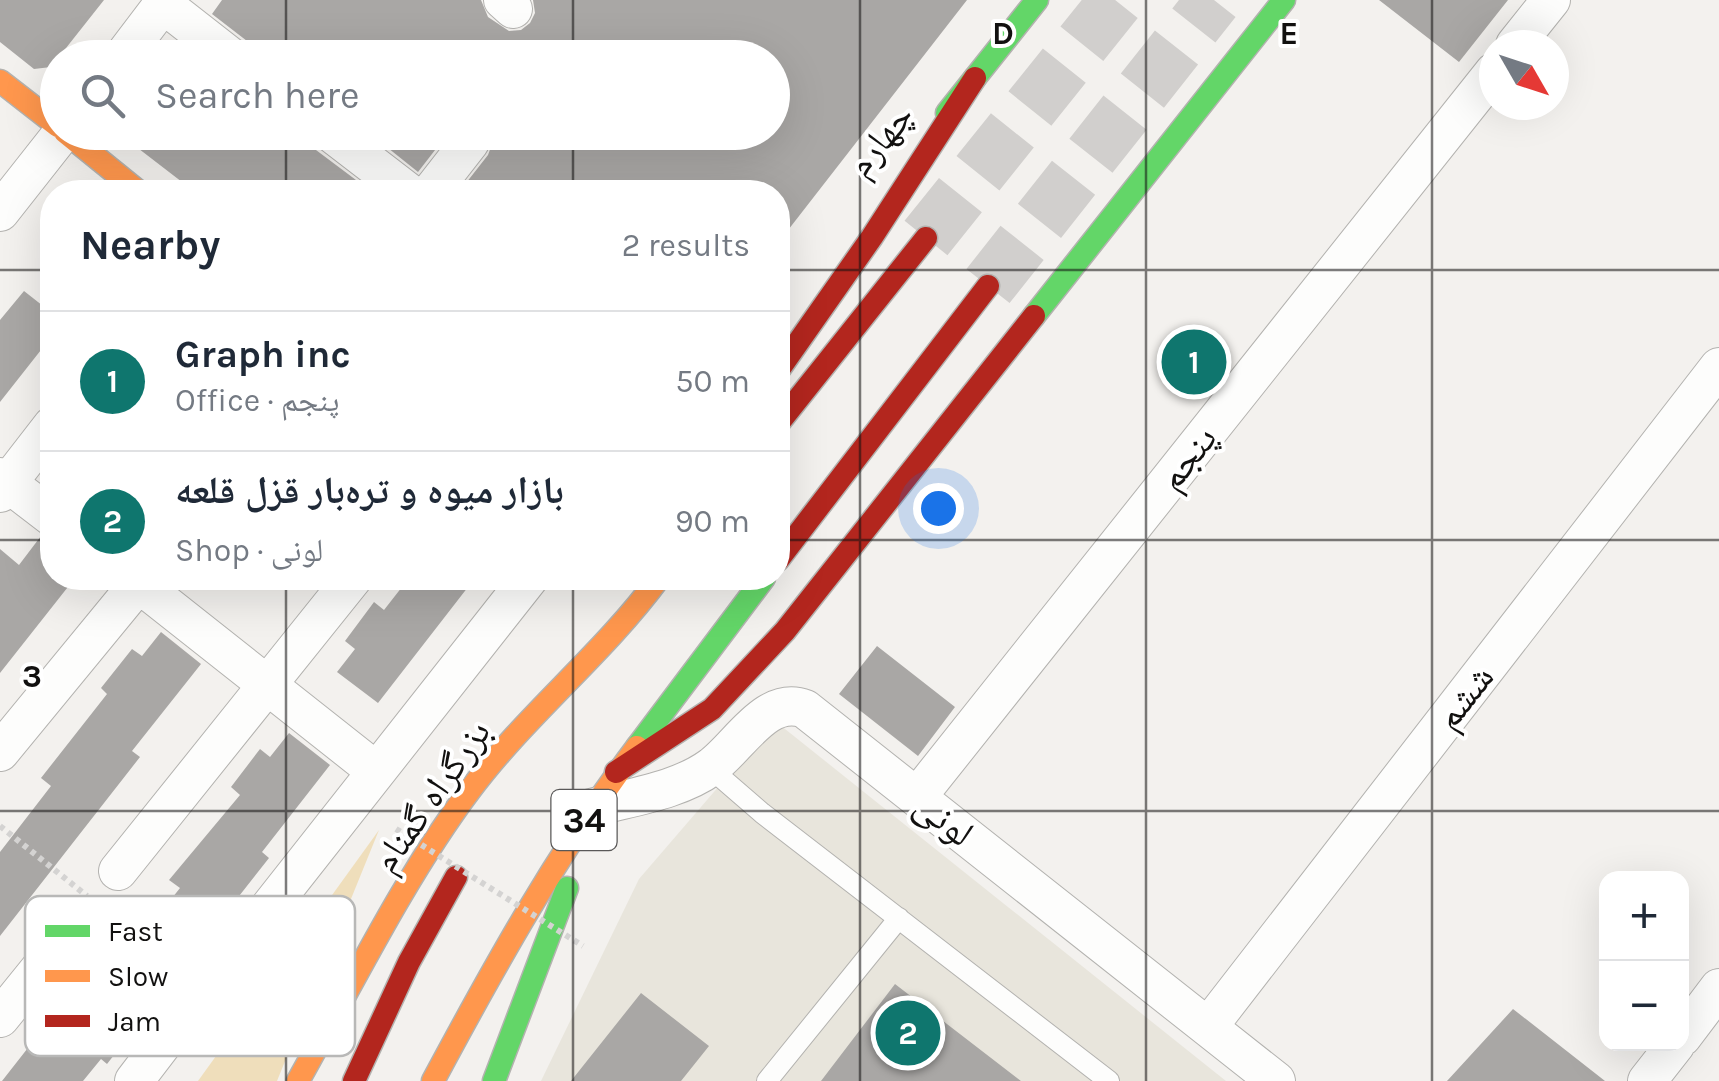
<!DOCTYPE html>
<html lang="en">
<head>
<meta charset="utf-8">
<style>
	:root { --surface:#fff; --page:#f6f6f7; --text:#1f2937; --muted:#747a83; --line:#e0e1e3; --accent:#0f766e }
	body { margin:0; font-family:Karla,"Noto Naskh Arabic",sans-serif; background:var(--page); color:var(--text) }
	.controls { position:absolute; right:30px; bottom:30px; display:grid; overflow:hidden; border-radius:20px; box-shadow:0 10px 40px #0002 }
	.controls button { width:90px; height:90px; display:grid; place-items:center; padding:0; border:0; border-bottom:2px solid var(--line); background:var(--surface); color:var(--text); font:50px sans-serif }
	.compass { position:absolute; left:1479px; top:30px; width:90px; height:90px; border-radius:50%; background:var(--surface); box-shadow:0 10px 40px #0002; rotate:129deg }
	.you { position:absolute; left:938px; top:508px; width:35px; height:35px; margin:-25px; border:8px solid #fff; border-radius:50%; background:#1a73e8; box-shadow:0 0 0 15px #1a73e833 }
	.badge { display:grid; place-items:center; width:65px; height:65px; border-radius:50%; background:var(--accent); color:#fff; font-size:32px; font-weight:700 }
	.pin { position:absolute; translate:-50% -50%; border:5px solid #fff; box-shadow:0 2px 10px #0006 }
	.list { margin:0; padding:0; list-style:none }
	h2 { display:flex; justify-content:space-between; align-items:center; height:130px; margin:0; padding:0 40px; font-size:42px }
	h2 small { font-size:32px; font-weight:400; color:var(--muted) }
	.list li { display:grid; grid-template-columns:65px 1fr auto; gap:30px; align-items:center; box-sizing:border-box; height:140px; padding:0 40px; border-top:2px solid var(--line) }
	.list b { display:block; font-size:38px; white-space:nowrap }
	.list p { margin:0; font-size:32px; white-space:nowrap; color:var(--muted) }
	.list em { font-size:32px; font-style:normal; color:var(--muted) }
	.icon { flex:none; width:55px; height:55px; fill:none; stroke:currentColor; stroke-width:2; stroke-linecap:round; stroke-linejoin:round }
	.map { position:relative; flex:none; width:1719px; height:1081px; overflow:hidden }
	.search { position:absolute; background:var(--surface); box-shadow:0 10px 40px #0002; left:40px; top:40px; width:750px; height:110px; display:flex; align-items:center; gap:25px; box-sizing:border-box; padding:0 35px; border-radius:55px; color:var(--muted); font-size:38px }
	.panel { position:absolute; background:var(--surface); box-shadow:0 10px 40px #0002; left:40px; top:180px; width:750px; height:410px; border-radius:40px }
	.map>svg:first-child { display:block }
	.built { fill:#e8e5dc }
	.green { fill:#efdebb }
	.building { fill:#a9a7a5 }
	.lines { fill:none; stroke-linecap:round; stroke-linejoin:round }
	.highway-tunnel { stroke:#d1cfcd; stroke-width:55; stroke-dasharray:55 28; stroke-linecap:butt }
	.lane-casing { stroke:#b3b2af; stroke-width:22 }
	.street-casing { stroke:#b3b2af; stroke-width:40 }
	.fast-casing { stroke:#b3b2af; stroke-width:25 }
	.slow-casing { stroke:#b3b2af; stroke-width:25 }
	.jam-casing { stroke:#b3b2af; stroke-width:25 }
	.path { stroke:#d4d3d2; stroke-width:6; stroke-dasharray:5 5; stroke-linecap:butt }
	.lane { stroke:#fdfdfc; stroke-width:20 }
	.street { stroke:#fdfdfc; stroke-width:38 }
	.fast { stroke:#63d668; stroke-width:22 }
	.slow { stroke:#ff974d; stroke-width:22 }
	.jam { stroke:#b3261e; stroke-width:22 }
	.path-bridge { stroke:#d4d3d2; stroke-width:6; stroke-dasharray:5 5; stroke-linecap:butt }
	.grid { fill:none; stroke:#121110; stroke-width:2.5; stroke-opacity:0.55 }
	.labels { text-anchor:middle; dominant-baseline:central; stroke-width:8; stroke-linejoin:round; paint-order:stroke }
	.shield { fill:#fff; stroke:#595858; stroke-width:2.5 }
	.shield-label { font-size:35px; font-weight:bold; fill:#121110 }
	.street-label { font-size:38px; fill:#121110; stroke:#fff }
	.key { fill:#fff; stroke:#b8b8b7; stroke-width:2.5 }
	.key-label { font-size:28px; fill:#121110 }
	.grid-label { font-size:32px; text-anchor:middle; font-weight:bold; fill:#121110; stroke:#fff; stroke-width:8; stroke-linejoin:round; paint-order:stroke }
</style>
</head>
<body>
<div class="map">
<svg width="1719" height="1081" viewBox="0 0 1719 1081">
	<rect width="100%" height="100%" fill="#f3f1ee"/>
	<path class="built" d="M775 721 1226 1081H541L639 879Z"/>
	<path class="green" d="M379 830 277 1081H198Z"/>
	<path class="building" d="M0 0H104L51 67 34 69 0 42Z
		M222 0H481L488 17 509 31 521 30 530 23 535 13 533 0H967L778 243V192H459L488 155 492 144 490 132H772V58H254L247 41 212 14Z
		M1379 0H1508L1459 62Z
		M117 132H308L316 150 372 192H195Z
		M368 132H449L418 172Z
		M24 291 52 313V336L0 402V320Z
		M41 536 52 539V578H75L0 673V549L19 565Z
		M409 578H475L378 703 337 672 355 649 345 641 374 602 384 610Z
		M161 632 201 664 132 751 140 757 0 936V852L51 786 41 778 107 694 101 688 132 649 142 656Z
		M877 646 955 707 918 756 839 694Z
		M289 733 330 765 262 852 269 858 107 1064 101 1059 83 1081H2L31 1044 40 1051 79 1004 75 1001 105 962 115 970 180 888 169 880 240 795 231 787 260 749 270 757Z
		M895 984 1021 1081H821Z
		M641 993 709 1046 681 1081H571Z
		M1513 1009 1605 1081H1447Z"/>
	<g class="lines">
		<path class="highway-tunnel" d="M926 238 1117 0
			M988 286 1214 0"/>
		<defs>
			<path id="lane" d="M710 768 762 813 1109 1081
				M767 1081 899 918"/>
			<path id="street" d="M503 0 513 9
				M163 4 232 58
				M1515 45 1551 0
				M122 58 166 0
				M330 132 408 192
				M431 192 470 142
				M0 212 63 132
				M0 477 52 517
				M0 493 52 426
				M132 578 376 771
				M0 752 143 578
				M917 797 1494 72
				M591 808C630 797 678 791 711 767 739 747 766 694 805 709L1276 1081
				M118 871 353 578
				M232 955 529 578
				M0 1018 68 934
				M1208 1027 1719 367
				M1682 1037 1719 988
				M134 1081 176 1026
				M1647 1081 1676 1044"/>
			<path id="fast" d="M947 113 1037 0
				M1034 316 1284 0
				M637 747 764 578
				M494 1081 567 888"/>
			<path id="slow" d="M0 81 58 126
				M65 132 139 192
				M298 1081C352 985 404 878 470 790 527 714 603 654 659 578
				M433 1081C495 965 558 852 637 747"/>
			<path id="jam" d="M778 371 872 237 975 78
				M778 424 926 238
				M778 560 988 286
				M616 772 712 709 785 631 1034 316
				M354 1081 409 962 456 877"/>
		</defs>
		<use href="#lane" class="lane-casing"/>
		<use href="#street" class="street-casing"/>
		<use href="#fast" class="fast-casing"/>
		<use href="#slow" class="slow-casing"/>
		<use href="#jam" class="jam-casing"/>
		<path class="path" d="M0 826 87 896
			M100 907 202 993"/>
		<use href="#lane" class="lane"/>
		<use href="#street" class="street"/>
		<use href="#fast" class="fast"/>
		<use href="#slow" class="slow"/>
		<use href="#jam" class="jam"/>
		<path class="path-bridge" d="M396 829 583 946"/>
	</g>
	<path class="grid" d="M286 0V58M573 0V58M860 0V1081M1146 0V1081M1432 0V1081M286 132V192M573 132V192M0 270H52M778 270H1719M0 540H52M778 540H1719M286 578V1081M573 578V1081M0 811H1719"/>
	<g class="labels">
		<rect class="shield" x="551.5" y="790" width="65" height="60" rx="8"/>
		<g class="shield-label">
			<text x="584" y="820">34</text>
		</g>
		<g class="street-label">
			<text transform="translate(880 140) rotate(-51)">چهارم</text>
			<text transform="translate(1187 458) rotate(-52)">پنجم</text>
			<text transform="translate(1464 697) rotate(-52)">ششم</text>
			<text transform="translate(431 796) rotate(-55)">بزرگراه گمنام</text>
			<text transform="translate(944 819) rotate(38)">لونی</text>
		</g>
	</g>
	<rect x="25" y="896" width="330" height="160" rx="15" class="key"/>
	<rect x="45" y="925" width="45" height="12" fill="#63d668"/>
	<rect x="45" y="970" width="45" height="12" fill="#ff974d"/>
	<rect x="45" y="1015" width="45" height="12" fill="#b3261e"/>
	<g class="key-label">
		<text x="108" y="941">Fast</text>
		<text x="108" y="986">Slow</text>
		<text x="108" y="1031">Jam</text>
	</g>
	<g class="grid-label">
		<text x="1003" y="44">D</text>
		<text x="1289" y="44">E</text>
		<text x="32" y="687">3</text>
	</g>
</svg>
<div class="controls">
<button>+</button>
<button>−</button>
</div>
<svg class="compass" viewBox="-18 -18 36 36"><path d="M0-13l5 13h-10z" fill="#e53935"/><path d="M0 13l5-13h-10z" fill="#747a83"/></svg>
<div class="you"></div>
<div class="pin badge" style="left:1194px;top:362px">1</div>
<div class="pin badge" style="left:908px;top:1033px">2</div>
<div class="search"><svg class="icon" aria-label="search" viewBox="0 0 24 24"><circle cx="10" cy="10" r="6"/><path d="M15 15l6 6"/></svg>Search here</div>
<section class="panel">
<h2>Nearby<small>2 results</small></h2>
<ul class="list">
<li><span class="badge">1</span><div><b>Graph inc</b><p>Office · پنجم</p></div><em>50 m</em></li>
<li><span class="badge">2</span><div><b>بازار میوه و تره‌بار قزل قلعه</b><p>Shop · لونی</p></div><em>90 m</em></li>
</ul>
</section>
</div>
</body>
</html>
